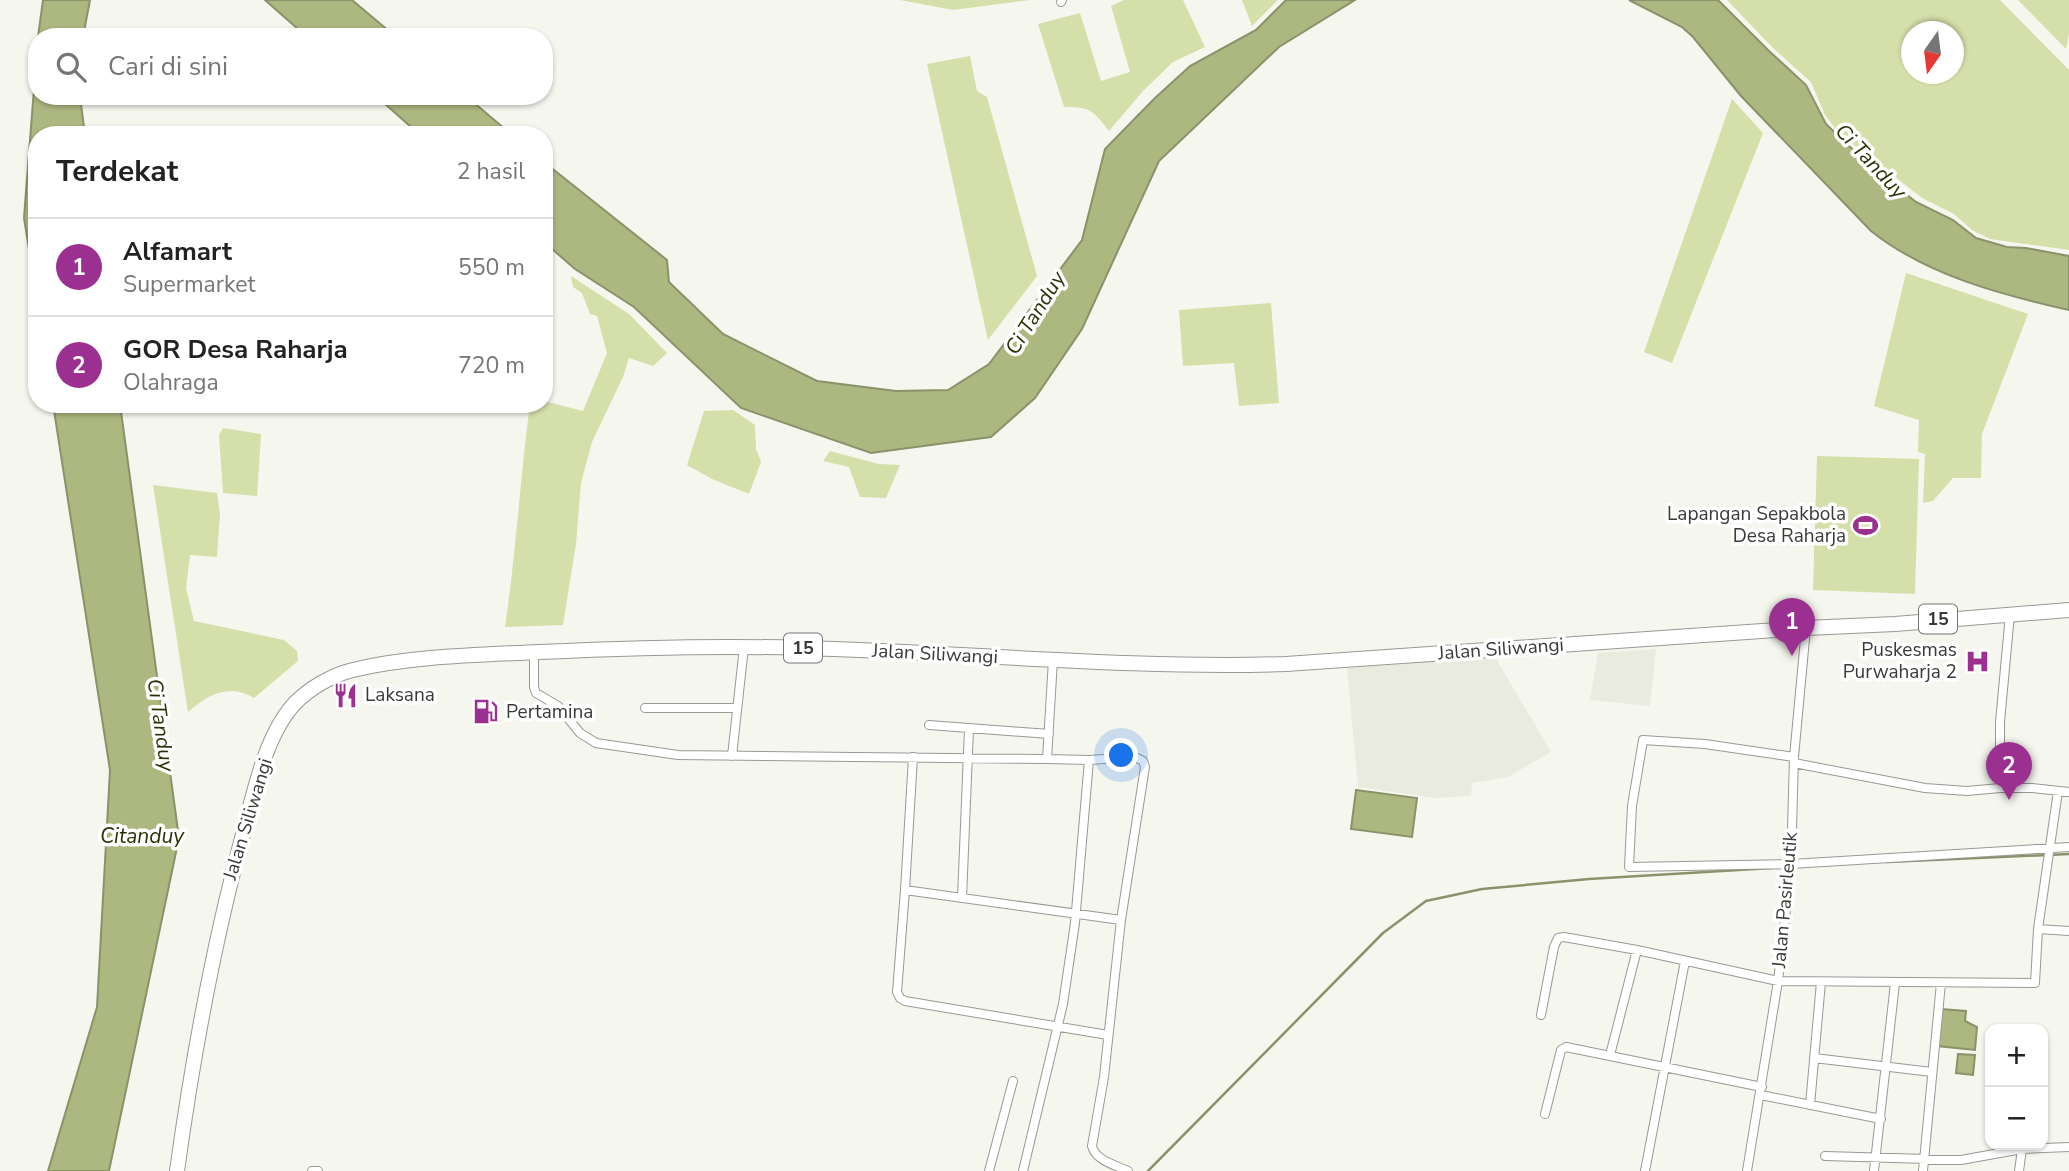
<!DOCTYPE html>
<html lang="id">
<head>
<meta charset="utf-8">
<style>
	:root { --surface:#fff; --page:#f2f2f2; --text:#222; --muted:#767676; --line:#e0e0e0; --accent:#9c3090 }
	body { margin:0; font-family:"Nunito Sans",sans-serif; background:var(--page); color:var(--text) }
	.controls { position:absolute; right:21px; bottom:21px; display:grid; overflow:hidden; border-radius:14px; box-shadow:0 2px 5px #0004 }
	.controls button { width:63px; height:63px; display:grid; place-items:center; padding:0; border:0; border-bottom:2px solid var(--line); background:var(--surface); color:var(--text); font:35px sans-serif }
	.compass { position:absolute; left:1901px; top:21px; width:63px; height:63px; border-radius:50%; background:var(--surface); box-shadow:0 2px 5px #0004; rotate:194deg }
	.you { position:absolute; left:1122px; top:756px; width:24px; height:24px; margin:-18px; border:5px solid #fff; border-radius:50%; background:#1a73e8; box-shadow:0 0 0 10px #1a73e833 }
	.badge { display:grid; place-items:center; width:46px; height:46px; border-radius:50%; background:var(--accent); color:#fff; font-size:23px; font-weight:700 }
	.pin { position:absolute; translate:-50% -58px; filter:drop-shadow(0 2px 4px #0008) }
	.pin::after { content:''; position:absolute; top:37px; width:24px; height:21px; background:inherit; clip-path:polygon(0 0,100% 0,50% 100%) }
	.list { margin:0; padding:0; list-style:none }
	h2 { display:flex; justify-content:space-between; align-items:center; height:91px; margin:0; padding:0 28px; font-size:30px }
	h2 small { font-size:23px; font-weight:400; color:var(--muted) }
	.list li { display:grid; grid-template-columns:46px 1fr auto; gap:21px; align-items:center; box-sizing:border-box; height:98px; padding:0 28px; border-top:2px solid var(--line) }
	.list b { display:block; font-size:26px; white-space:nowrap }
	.list p { margin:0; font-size:23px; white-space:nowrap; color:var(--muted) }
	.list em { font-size:23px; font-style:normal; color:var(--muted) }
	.icon { flex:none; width:38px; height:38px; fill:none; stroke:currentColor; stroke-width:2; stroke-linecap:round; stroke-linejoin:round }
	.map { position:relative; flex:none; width:2069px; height:1171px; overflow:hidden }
	.search { position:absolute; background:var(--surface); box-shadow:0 2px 5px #0004; left:28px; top:28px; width:525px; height:77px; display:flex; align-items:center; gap:18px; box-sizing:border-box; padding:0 24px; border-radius:28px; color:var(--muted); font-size:26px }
	.panel { position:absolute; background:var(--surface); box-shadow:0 2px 5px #0004; left:28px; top:126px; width:525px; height:287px; border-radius:28px }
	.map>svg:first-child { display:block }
	.built { fill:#e8ebdd }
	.green { fill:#d5dfa9; fill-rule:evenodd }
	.water { fill:#adb780; stroke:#8a926a; stroke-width:2 }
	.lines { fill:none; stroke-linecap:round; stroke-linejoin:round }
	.stream { stroke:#8a926a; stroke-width:2.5 }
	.minor-casing { stroke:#989992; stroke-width:10 }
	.trunk-casing { stroke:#989992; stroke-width:16 }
	.minor { stroke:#fff; stroke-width:8 }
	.trunk { stroke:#fff; stroke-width:14 }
	.labels { text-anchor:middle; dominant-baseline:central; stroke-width:7; stroke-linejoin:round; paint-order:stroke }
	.shield { fill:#fff; stroke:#747573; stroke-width:2 }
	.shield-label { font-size:18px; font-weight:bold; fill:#393a37 }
	.poi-label { font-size:19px; fill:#393a37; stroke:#fff; text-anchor:end }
	.street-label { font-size:19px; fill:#393a37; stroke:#fff }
	.water-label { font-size:21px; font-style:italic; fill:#2c3206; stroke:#fff }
</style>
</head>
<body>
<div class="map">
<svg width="2069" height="1171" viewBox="0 0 2069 1171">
	<rect width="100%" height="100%" fill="#f5f7ef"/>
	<path class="built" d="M1656 649 1650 706 1590 700 1598 653Z
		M1495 657 1551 752 1508 777 1472 783 1471 796 1435 798 1358 787 1347 668Z"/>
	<path class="green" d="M900 0H1030L953 10Z
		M1124 0H1183L1205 47 1173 62 1143 91 1109 131C1093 110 1090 107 1064 107L1038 24 1080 13 1101 81 1130 72 1111 6Z
		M1242 0H1278L1252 26Z
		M1727 0H2000L2069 70V250L1990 239 1972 230 1954 214 1922 198 1839 133 1825 115 1811 82 1772 47ZM1912 32H1954V74H1912Z
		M2018 0H2069V33L2066 49Z
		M970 56 977 91 987 97 1037 276 988 340 927 64Z
		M1732 99 1763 133 1672 363 1644 352Z
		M1906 273 2028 314 1982 434 1981 478H1953L1933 501 1923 503 1925 454 1918 452 1919 420 1874 406Z
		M571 276 629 314 667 353 653 366 629 358 623 377 592 442 581 483 576 544 563 625 505 627C516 553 520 479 530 404H544V401L583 411 607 353 597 316 590 314 582 293 573 287Z
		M1271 303 1279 403 1239 406 1234 363 1183 366 1179 310Z
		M733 410 755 425 756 449 761 462 749 494 712 479 687 465 704 411Z
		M223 428 261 434 257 496 223 493 219 435Z
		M830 451 879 464 900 465 886 498 860 497 849 467 823 461Z
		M1817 456 1919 459 1915 594 1813 590Z
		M153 485 217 493 220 514 217 557 190 555 186 588 194 621 284 640 297 651 298 661 254 698C230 683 208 694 188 712Z"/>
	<path class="water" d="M43 0H90L83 37H38Z
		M265 0H352L396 37H307Z
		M1286 0H1355L1279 47 1159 161 1082 329 1035 398 991 437 871 453 741 408 634 307 575 269 544 242V162L667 260 669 282 723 334 817 381 896 391 948 390 989 364 1082 240 1105 149 1155 98 1190 66 1256 30Z
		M1629 0H1718L1768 50 1806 85 1826 124 1871 167 1916 202 1953 220 1976 238 2007 247 2026 248 2069 256V310C2002 295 1926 275 1871 231L1741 96 1693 37 1682 27Z
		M37 50V96H80L85 135H37V299L24 218Z
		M376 96H466L512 135H420Z
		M53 404H120L179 838 109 1171H48L97 1007 110 770Z
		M1356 790 1417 798 1412 837 1351 829Z
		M1941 1009 1966 1011 1965 1021 1977 1027 1975 1050 1937 1046Z
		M1958 1054 1975 1055 1973 1075 1956 1073Z"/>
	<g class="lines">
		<path class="stream" d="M1887 862 2069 854
			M1148 1171 1383 933 1426 901 1482 889 1589 879 1772 868"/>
		<defs>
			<path id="minor" d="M1061 2 1062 0
				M534 653V687L536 693 558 706 580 733 596 743 678 755 1047 759
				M645 708H737
				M929 725 1049 734
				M732 756 744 647
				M913 757 905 890 1121 920
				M1794 757 1705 744 1643 740 1632 806 1629 867 1791 864 2069 847
				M1089 760 1135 757 1143 761 1145 767 1121 920 1104 1077 1092 1146C1095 1160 1115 1165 1128 1171
				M1794 763 1925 788 1967 791 2000 788H2032L2069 792
				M2000 788V722L2010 614
				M905 890 897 992 900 998 905 1001 1108 1035
				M962 898 969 729
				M2038 929 2058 791
				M1541 1015 1554 947 1558 938 1564 937 1637 950 1778 981 2035 983 2038 929 2069 931
				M1610 1055 1637 950
				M1814 1058 1932 1072
				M1761 1095 1881 1119
				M1810 1105 1821 982
				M1545 1114 1561 1050 1566 1047 1762 1087
				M1825 1156 1961 1160 2022 1149 2069 1147
				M312 1171H318
				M989 1171 1013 1081
				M1023 1171 1063 1004 1075 923 1089 760 1047 759 1053 660
				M1645 1171 1685 961
				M1747 1171 1778 981 1791 865 1794 757 1806 628
				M1874 1171 1895 983
				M1923 1171 1941 983
				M2019 1171 2022 1149"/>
			<path id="trunk" d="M177 1171C193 1055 214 940 245 827 255 787 267 733 295 703 310 688 332 675 353 670 410 656 480 655 539 652 626 648 713 645 800 648 962 652 1124 669 1286 664L1806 628 1895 624 2069 610"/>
		</defs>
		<use href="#minor" class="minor-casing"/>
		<use href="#trunk" class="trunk-casing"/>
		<use href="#minor" class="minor"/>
		<use href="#trunk" class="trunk"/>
	</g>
	<defs>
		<symbol id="stadium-bare" viewBox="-9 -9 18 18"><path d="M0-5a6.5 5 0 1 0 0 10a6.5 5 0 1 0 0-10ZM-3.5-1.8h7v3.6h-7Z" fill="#9c3090" stroke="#fff" stroke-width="2.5" paint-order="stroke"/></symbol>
		<symbol id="hospital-bare" viewBox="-9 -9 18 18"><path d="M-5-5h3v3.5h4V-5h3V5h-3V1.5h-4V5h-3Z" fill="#9c3090" stroke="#fff" stroke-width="2.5" paint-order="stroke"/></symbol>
		<symbol id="restaurant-bare" viewBox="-9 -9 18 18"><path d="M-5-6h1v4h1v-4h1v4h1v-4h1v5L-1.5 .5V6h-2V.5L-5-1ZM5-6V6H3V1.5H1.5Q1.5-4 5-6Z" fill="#9c3090" stroke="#fff" stroke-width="2.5" paint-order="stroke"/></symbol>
		<symbol id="fuel-bare" viewBox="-9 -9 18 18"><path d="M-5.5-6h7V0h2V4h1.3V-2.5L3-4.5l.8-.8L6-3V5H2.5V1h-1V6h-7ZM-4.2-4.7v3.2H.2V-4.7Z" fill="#9c3090" stroke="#fff" stroke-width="2.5" paint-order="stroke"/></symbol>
	</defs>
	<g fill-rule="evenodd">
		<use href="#stadium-bare" x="1848" y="508" width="35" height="35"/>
		<use href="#hospital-bare" x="1960" y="644" width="35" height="35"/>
		<use href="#restaurant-bare" x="328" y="678" width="35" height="35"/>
		<use href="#fuel-bare" x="468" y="694" width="35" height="35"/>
	</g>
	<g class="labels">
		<g class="shield">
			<rect x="1919" y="604.5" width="38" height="29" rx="5"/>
			<rect x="784" y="633.5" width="38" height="29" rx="5"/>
		</g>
		<g class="shield-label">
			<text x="1938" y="619">15</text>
			<text x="803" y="648">15</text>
		</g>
		<g class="poi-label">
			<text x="1846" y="514">Lapangan Sepakbola<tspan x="1846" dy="22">Desa Raharja</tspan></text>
			<text x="1957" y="650">Puskesmas<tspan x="1957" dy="22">Purwaharja 2</tspan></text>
			<text x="365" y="695" text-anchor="start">Laksana</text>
			<text x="506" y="712" text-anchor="start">Pertamina</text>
		</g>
		<g class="street-label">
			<text transform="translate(1501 649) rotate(-4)">Jalan Siliwangi</text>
			<text transform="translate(935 654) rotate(3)">Jalan Siliwangi</text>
			<text transform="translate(248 819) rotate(-73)">Jalan Siliwangi</text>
			<text transform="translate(1785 900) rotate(-85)">Jalan Pasirleutik</text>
		</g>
		<g class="water-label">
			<text transform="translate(1871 161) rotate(47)">Ci Tanduy</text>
			<text transform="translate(1035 313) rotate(-58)">Ci Tanduy</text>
			<text transform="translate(161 725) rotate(82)">Ci Tanduy</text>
			<text x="142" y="836">Citanduy</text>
		</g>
	</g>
</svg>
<div class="controls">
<button>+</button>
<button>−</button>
</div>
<svg class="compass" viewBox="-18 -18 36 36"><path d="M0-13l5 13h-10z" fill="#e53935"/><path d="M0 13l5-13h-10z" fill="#767676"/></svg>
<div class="you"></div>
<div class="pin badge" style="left:1792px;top:656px">1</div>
<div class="pin badge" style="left:2009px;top:800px">2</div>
<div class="search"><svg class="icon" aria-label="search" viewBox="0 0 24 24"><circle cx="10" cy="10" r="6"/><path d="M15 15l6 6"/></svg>Cari di sini</div>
<section class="panel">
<h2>Terdekat<small>2 hasil</small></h2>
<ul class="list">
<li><span class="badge">1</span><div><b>Alfamart</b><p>Supermarket</p></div><em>550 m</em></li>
<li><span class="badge">2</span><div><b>GOR Desa Raharja</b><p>Olahraga</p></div><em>720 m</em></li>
</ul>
</section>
</div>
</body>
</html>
